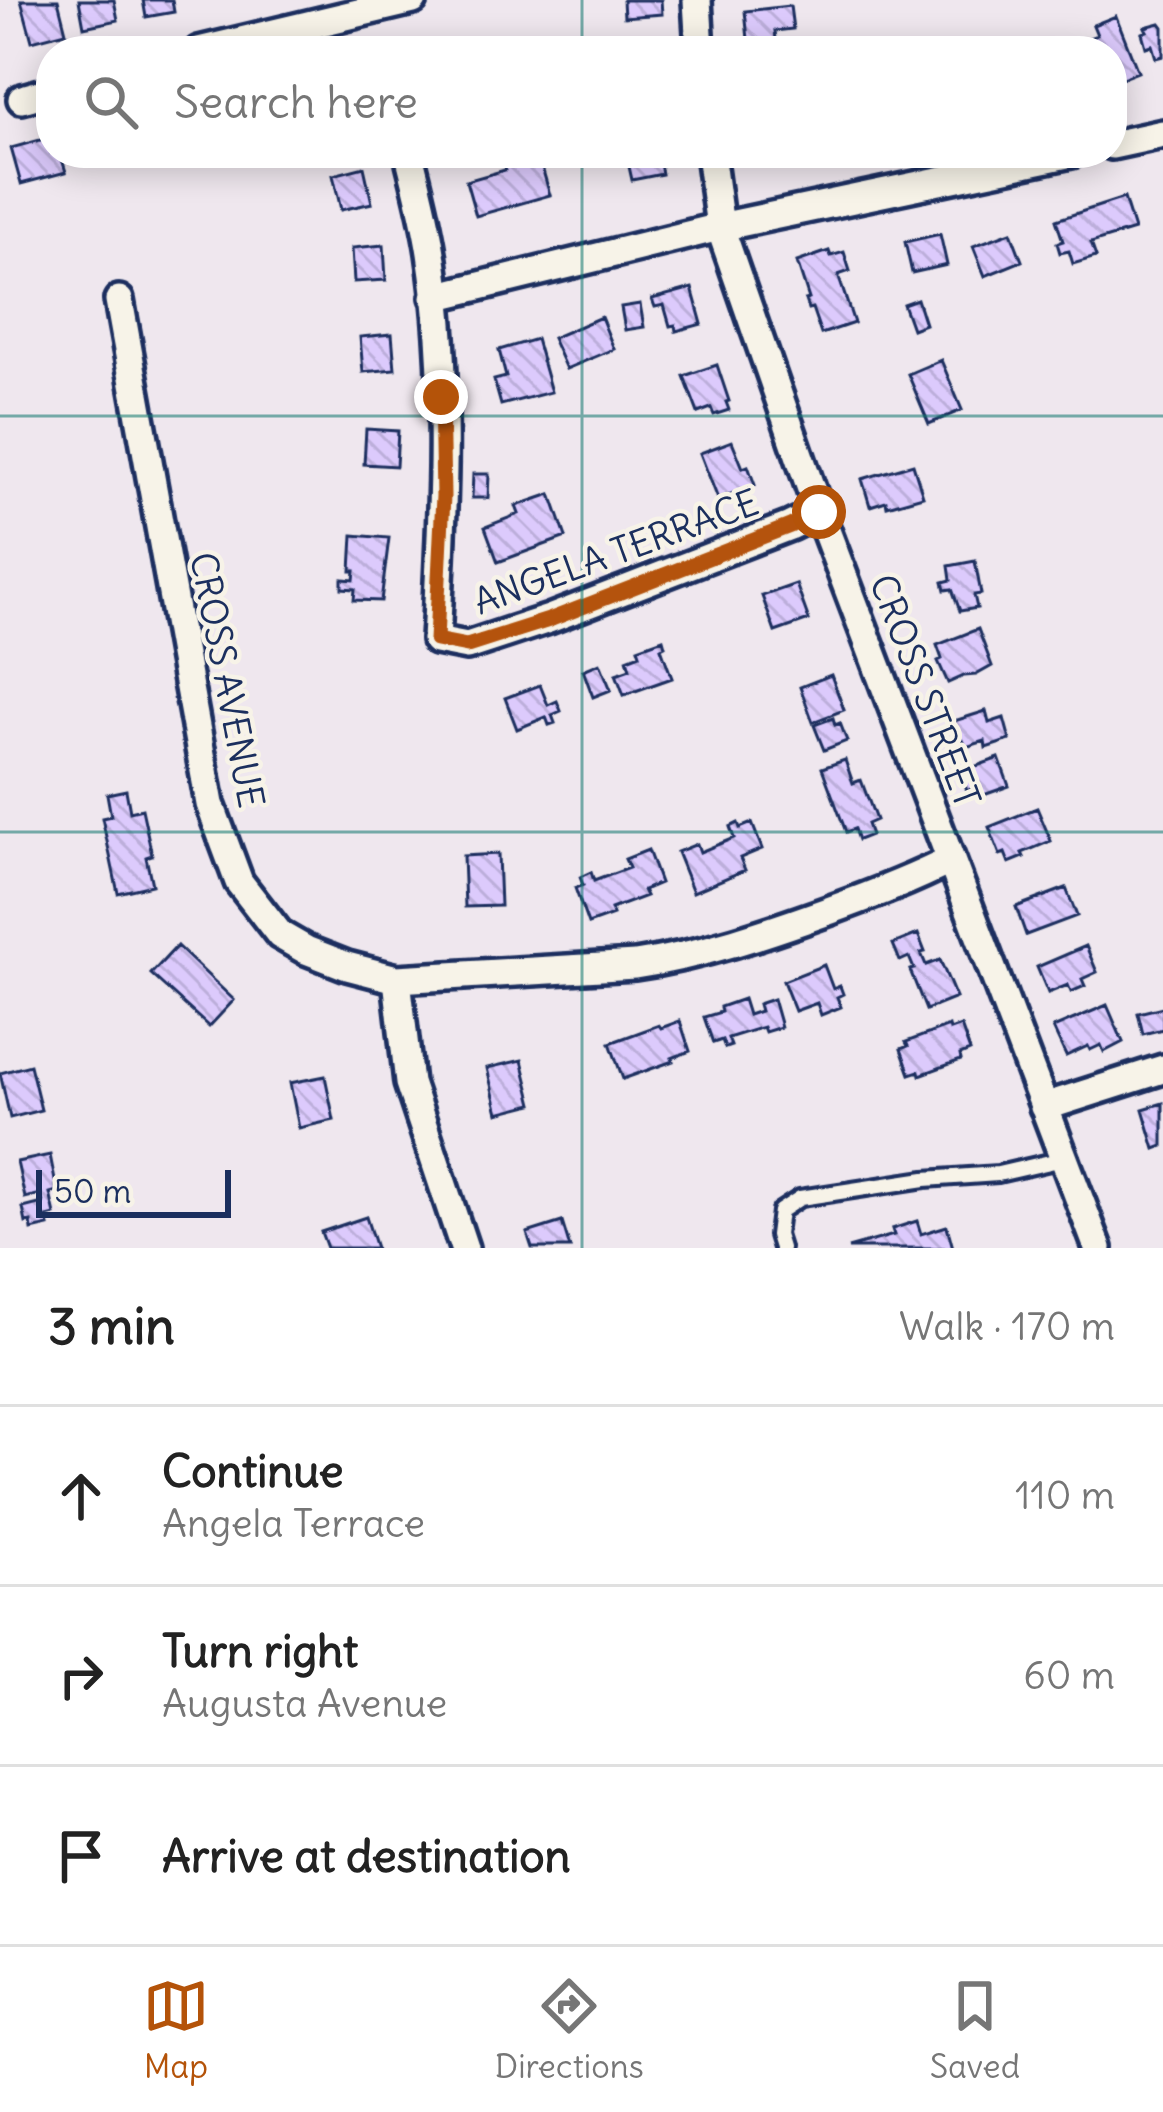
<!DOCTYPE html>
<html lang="en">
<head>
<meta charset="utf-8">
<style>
	:root { --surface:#fff; --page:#f6f6f6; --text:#222; --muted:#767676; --line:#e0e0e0; --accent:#b45309 }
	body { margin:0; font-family:Delius,sans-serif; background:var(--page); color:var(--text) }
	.scale { position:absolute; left:36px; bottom:30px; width:195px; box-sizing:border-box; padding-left:12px; border:6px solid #1b2f5e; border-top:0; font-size:33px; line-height:42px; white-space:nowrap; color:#1b2f5e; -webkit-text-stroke:9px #f7f3e8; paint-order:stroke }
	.stop { position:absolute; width:36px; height:36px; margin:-27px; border:9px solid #b45309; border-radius:50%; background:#fff }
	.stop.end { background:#b45309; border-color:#fff; box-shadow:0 3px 12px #0008 }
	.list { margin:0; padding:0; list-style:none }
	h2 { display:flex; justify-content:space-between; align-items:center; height:156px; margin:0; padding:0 48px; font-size:51px }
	h2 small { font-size:39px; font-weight:400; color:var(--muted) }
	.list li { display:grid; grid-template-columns:78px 1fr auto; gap:36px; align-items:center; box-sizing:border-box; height:180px; padding:0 48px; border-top:3px solid var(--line) }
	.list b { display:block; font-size:45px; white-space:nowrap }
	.list p { margin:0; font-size:39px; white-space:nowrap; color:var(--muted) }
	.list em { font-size:39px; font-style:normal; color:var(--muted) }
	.icon { flex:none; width:66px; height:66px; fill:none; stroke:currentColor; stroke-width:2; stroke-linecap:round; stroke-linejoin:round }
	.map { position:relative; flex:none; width:1163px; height:1248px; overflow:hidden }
	.search { position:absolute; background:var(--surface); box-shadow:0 6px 30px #0003; left:36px; right:36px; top:36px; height:132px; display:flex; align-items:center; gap:30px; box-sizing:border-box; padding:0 42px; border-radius:48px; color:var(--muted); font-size:45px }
	.sheet { height:696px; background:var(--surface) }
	nav { display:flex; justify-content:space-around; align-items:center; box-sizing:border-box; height:168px; border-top:3px solid var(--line); background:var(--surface); font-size:33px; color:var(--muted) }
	nav a { display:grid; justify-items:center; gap:6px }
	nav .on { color:var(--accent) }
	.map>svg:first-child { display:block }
	.building { fill:url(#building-back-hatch); stroke:#1b2f5e; stroke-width:3 }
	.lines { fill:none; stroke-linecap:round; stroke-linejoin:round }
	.service-casing { stroke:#1b2f5e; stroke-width:22 }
	.minor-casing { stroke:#1b2f5e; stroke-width:36 }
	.service { stroke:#f7f3e8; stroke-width:14 }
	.minor { stroke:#f7f3e8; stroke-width:27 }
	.route { stroke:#b45309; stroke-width:15 }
	.grid { fill:none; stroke:#0f766e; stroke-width:3; stroke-opacity:0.55 }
	.labels { text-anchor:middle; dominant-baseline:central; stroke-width:9; stroke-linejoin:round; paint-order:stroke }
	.street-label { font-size:36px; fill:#1b2f5e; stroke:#f7f3e8 }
</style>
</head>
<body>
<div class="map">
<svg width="1163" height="1248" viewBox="0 0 1163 1248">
	<defs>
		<pattern id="building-back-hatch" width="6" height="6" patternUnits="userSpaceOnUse" patternTransform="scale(3)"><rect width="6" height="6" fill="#dccafc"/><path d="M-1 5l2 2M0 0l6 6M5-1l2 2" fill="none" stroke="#bcaeda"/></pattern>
	</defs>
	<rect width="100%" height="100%" fill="#efe7ee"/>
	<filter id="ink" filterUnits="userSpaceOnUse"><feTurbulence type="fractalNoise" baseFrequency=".00833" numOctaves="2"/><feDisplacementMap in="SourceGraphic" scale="24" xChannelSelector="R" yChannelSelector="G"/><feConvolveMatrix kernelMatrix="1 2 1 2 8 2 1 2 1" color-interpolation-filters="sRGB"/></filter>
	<g filter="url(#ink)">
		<path class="building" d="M21 0H58L66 32 32 41Z
			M79 0H114L118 20 84 27Z
			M143 0H172L174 12 146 17Z
			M623 0H661L662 14 624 17Z
			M790 6 793 29 775 31 777 47 754 49 753 39H748L745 11Z
			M1116 16 1138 72 1112 82V51H1062L1061 49 1097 35 1093 25Z
			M1160 23 1163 27V56L1156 58 1152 45 1146 47 1142 33 1147 31 1145 27Z
			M551 32 555 51H473V49Z
			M51 137V153H60L66 172 21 184 11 148Z
			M529 153H538L550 195 476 216 466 181 505 170 503 160Z
			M626 153H658L662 174 632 180Z
			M364 167 372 203 341 210 333 175Z
			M1124 198 1134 230 1091 243 1096 257 1073 264 1069 251 1060 253 1057 243 1063 241 1056 220Z
			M1011 232 1022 261 985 276 973 246Z
			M940 234 947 265 912 273 905 242Z
			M384 245 386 280 354 282 352 248Z
			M829 251 831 256 844 252 850 271 838 275 854 323 821 334 812 308 808 309 805 300 809 299 797 262Z
			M692 288 702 324 676 331 675 325 670 326 664 305 655 307 652 299Z
			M917 299 925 324 912 329 903 304Z
			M640 304 644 327 625 330 621 307Z
			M601 317 614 349 566 369 552 338Z
			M392 334 395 369 363 372 360 337Z
			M536 339 551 392 501 405 494 380 506 377 499 350Z
			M941 360 962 410 929 424 908 374Z
			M717 365 729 401 726 402 729 410 714 415 711 408 698 413 684 376Z
			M366 429 398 431 396 466 364 464Z
			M732 441 743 468 748 466 755 485 718 499 700 453Z
			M913 464 923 496 887 506 886 501 870 506 862 479Z
			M473 474H489L488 498H472Z
			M551 494 566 537 498 562 485 527 519 514 516 506Z
			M353 535 389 538 381 601 354 600 355 589 342 588V579L354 580 355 571H351Z
			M975 561 981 594 974 595 977 608 960 611 952 589 945 590 943 582 951 580 949 566Z
			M796 584 809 620 775 632 762 596Z
			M978 629 992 666 976 675 964 676 948 683 938 661 942 659 937 645Z
			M663 639 665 646 661 648 672 678 624 695 616 674 630 669 627 659 640 654 638 648Z
			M600 663 611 690 593 697 583 670Z
			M831 675 844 710 813 722 800 687Z
			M540 685 548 705 557 701 561 711 552 715 555 723 549 725 546 717 517 729 505 698Z
			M986 711 989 723 1004 718 1010 740 986 748 985 741 966 747 963 740 957 742 951 722Z
			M833 718 835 725 840 723 847 741 824 750 814 725Z
			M999 758 1009 786 978 797 974 788 967 791 960 772Z
			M845 760 853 783 861 780 876 820 867 824 871 835 858 840 854 829 846 832 822 768Z
			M126 790 130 812 142 809 152 855 146 857 152 885 118 893 102 818 111 816 107 794Z
			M1037 808 1051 841 1022 853 1024 857 1009 863 1005 853 1000 855 989 827Z
			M738 823 740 828 752 823 762 849 740 858 745 870 693 892 677 852 697 844 700 852 734 838 730 827Z
			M648 850 660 883 643 890 646 896 611 909 613 915 588 924 575 888 583 885 580 877 591 872 594 881 629 868 625 859Z
			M498 854 500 906 465 907 463 856Z
			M1066 888 1077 916 1026 935 1016 907Z
			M918 934 925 952 921 953 926 965 940 960 956 998 926 1010 910 970 914 969 909 957 900 961 893 944Z
			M177 946 234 1000 209 1027 151 974Z
			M1086 946 1097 972 1082 979 1085 986 1071 992 1068 985 1048 993 1037 967Z
			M824 965 833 989 840 986 843 994 837 997 841 1007 821 1015 817 1003 795 1011 783 981Z
			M743 999 748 1015 760 1011 758 1004 773 999 781 1027 765 1032 763 1027 728 1038 731 1046 725 1048 722 1040 713 1043 704 1017 721 1012 720 1007Z
			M1107 1005 1123 1042 1104 1052 1101 1045 1090 1050 1088 1046 1066 1056 1053 1028Z
			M1163 1007V1029L1143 1034 1138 1013Z
			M680 1021 690 1051 672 1058 673 1061 623 1079 610 1043 659 1025 661 1028Z
			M949 1026 950 1030 961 1026 970 1051 960 1055 961 1060 920 1075 919 1071 910 1074 901 1049 908 1046 906 1042Z
			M522 1060 533 1104 498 1113 487 1068Z
			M30 1065 41 1110 10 1118 0 1073Z
			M325 1076 334 1120 299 1128 290 1083Z
			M1163 1103V1146L1155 1149 1143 1109Z
			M50 1155 57 1191 50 1193 55 1215 47 1217 49 1226 32 1230 31 1222 26 1223 23 1208 43 1203 41 1194 25 1198 17 1162Z
			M366 1217 376 1248H327L321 1232Z
			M917 1221 921 1234 947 1226 953 1248H848L894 1235 892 1229Z
			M562 1222 570 1248H532L527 1233Z"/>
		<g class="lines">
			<defs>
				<path id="service" d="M781 1248 777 1235 780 1211 800 1198 925 1179 998 1174 1063 1159"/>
				<path id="minor" d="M697 0 700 51
					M199 51 413 0
					M22 99 51 91
					M1112 145 1163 134
					M710 153 720 227 819 512 1098 1248
					M409 154C417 186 426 220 431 253 450 378 443 514 436 640L467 646 549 619 790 526 819 512
					M435 297 720 227 1072 153
					M119 300 210 804 239 882 280 935 306 950 347 966 397 979 635 965C703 955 767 933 831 910 872 895 912 880 951 860
					M397 979 409 1083 464 1248
					M1044 1107 1163 1069"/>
			</defs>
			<use href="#service" class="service-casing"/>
			<use href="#minor" class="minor-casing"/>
			<use href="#service" class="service"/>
			<use href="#minor" class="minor"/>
		</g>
	</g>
	<g class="lines" filter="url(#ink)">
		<path class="route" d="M441 397 443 496 436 640 467 646 549 620 790 526 819 512"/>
	</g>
	<path class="grid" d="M582 0V51M582 153V1248M0 416H1163M0 832H1163"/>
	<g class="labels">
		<g class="street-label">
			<text transform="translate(616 552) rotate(-20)">ANGELA TERRACE</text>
			<text transform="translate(227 680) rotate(79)">CROSS AVENUE</text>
			<text transform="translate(925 691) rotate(69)">CROSS STREET</text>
		</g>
	</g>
</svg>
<div class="scale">50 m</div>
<div class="stop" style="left:819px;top:512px"></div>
<div class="stop end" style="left:441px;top:397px"></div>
<div class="search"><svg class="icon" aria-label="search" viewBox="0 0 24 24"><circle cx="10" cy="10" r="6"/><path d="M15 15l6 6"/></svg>Search here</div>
</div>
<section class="sheet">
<h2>3 min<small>Walk · 170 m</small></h2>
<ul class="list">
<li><svg class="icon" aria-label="ahead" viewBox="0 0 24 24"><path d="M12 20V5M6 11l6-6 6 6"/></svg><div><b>Continue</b><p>Angela Terrace</p></div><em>110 m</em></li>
<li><svg class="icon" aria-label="right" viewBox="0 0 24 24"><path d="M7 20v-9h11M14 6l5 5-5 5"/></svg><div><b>Turn right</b><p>Augusta Avenue</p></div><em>60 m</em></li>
<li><svg class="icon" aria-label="arrive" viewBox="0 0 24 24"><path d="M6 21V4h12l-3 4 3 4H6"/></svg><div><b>Arrive at destination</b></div></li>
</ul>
</section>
<nav>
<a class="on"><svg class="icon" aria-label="map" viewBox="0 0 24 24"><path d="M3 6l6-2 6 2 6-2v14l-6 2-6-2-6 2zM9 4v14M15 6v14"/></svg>Map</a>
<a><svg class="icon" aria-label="directions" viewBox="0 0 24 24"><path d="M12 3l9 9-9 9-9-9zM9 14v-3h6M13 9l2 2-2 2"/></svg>Directions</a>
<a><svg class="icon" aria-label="saved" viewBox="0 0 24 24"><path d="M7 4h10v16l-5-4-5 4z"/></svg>Saved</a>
</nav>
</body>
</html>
